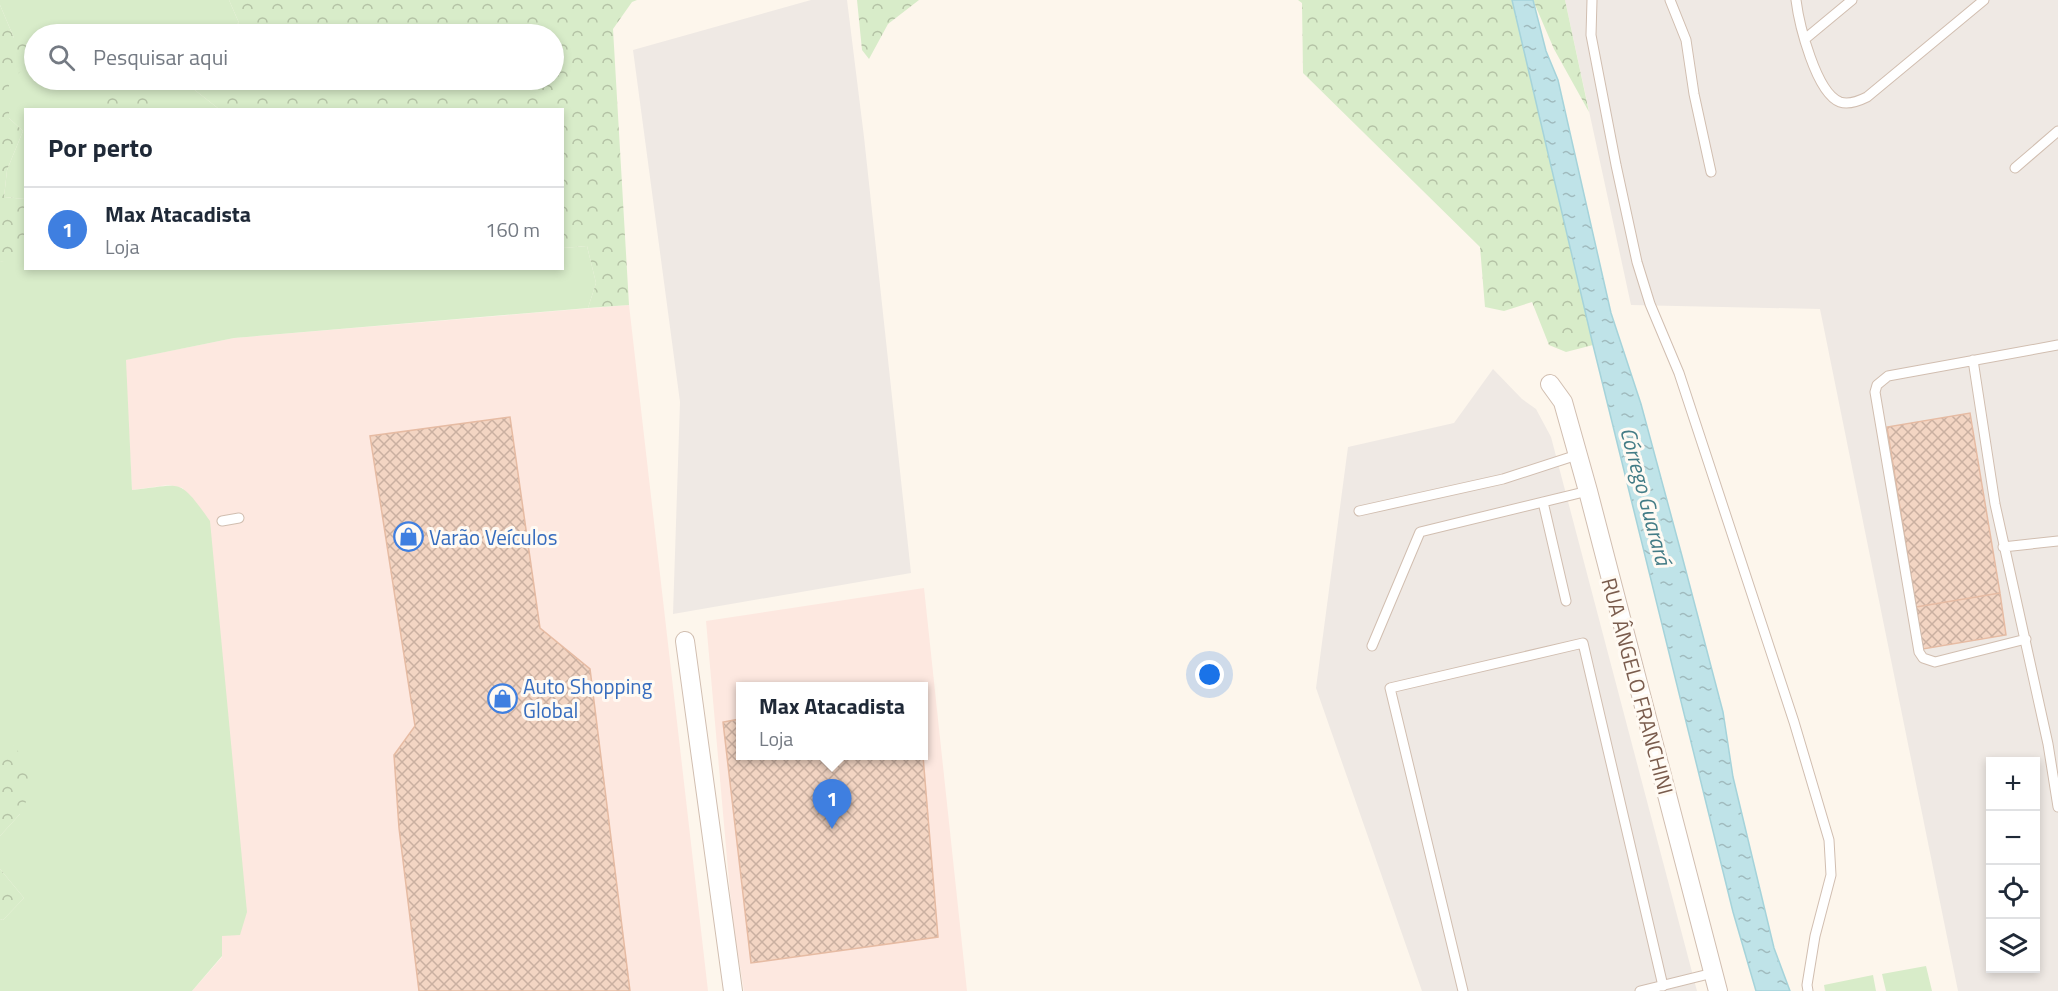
<!DOCTYPE html>
<html lang="pt">
<head>
<meta charset="utf-8">
<style>
	:root { --surface:#fff; --page:#f6f6f7; --text:#1f2937; --muted:#747a83; --line:#e0e1e3; --accent:#e76f51 }
	body { margin:0; font-family:"Titillium Web",sans-serif; background:var(--page); color:var(--text) }
	.controls { position:absolute; right:18px; bottom:18px; display:grid; overflow:hidden; border-radius:0px; box-shadow:0 3px 9px #0003 }
	.controls button { width:54px; height:54px; display:grid; place-items:center; padding:0; border:0; border-bottom:2px solid var(--line); background:var(--surface); color:var(--text); font:30px sans-serif }
	.you { position:absolute; left:1210px; top:675px; width:21px; height:21px; margin:-15px; border:4px solid #fff; border-radius:50%; background:#1a73e8; box-shadow:0 0 0 9px #1a73e833 }
	.badge { display:grid; place-items:center; width:39px; height:39px; border-radius:50%; background:var(--accent); color:#fff; font-size:20px; font-weight:700 }
	.pin { position:absolute; translate:-50% -50px; filter:drop-shadow(0 2px 3px #0008) }
	.pin::after { content:''; position:absolute; top:32px; width:21px; height:18px; background:inherit; clip-path:polygon(0 0,100% 0,50% 100%) }
	.popup { position:absolute; left:736px; top:682px; width:192px; height:78px; box-sizing:border-box; display:grid; place-content:center; border-radius:0px; background:var(--surface); filter:drop-shadow(0 2px 4px #0005); font-size:20px; white-space:nowrap; color:var(--muted) }
	.popup b { font-size:22px; color:var(--text) }
	.popup::after { content:''; position:absolute; left:50%; top:100%; margin-left:-12px; border:12px solid transparent; border-top-color:var(--surface) }
	.list { margin:0; padding:0; list-style:none }
	h2 { display:flex; justify-content:space-between; align-items:center; height:78px; margin:0; padding:0 24px; font-size:26px }
	h2 small { font-size:20px; font-weight:400; color:var(--muted) }
	.list li { display:grid; grid-template-columns:39px 1fr auto; gap:18px; align-items:center; box-sizing:border-box; height:84px; padding:0 24px; border-top:2px solid var(--line) }
	.list b { display:block; font-size:22px; white-space:nowrap }
	.list p { margin:0; font-size:20px; white-space:nowrap; color:var(--muted) }
	.list em { font-size:20px; font-style:normal; color:var(--muted) }
	.icon { flex:none; width:33px; height:33px; fill:none; stroke:currentColor; stroke-width:2; stroke-linecap:round; stroke-linejoin:round }
	.map { position:relative; flex:none; width:2058px; height:991px; overflow:hidden }
	.search { position:absolute; background:var(--surface); box-shadow:0 3px 9px #0003; left:24px; top:24px; width:540px; height:66px; display:flex; align-items:center; gap:15px; box-sizing:border-box; padding:0 21px; border-radius:33px; color:var(--muted); font-size:22px }
	.panel { position:absolute; background:var(--surface); box-shadow:0 3px 9px #0003; left:24px; top:108px; width:540px; height:162px; border-radius:0px }
	.map>svg:first-child { display:block }
	.commercial { fill:#fde8e0; fill-rule:evenodd }
	.industrial { fill:#efe9e4; fill-rule:evenodd }
	.grass { fill:#d8ecc9 }
	.forest { fill:url(#forest-crowns) }
	.water { fill:url(#water-ripples); stroke:#a5d3da; stroke-width:1.5 }
	.building { fill:url(#building-cross-hatch); stroke:#e6bba3; stroke-width:1.5 }
	.lines { fill:none; stroke-linecap:round; stroke-linejoin:round }
	.lane-casing { stroke:#d1beb0; stroke-width:11 }
	.street-casing { stroke:#d1beb0; stroke-width:20 }
	.lane { stroke:#fff; stroke-width:9 }
	.street { stroke:#fff; stroke-width:18 }
	.labels { text-anchor:middle; dominant-baseline:central; stroke-width:6; stroke-linejoin:round; paint-order:stroke }
	.shop-label { font-size:21px; fill:#366cbe; stroke:#fffaf3; text-anchor:start }
	.street-label { font-size:21px; fill:#7a5c4d; stroke:#fffaf3 }
	.water-label { font-size:22px; font-style:italic; fill:#437c86; stroke:#fffaf3 }
</style>
</head>
<body>
<div class="map">
<svg width="2058" height="991" viewBox="0 0 2058 991">
	<defs>
		<pattern id="forest-crowns" width="20" height="18" patternUnits="userSpaceOnUse" patternTransform="scale(1.5)"><rect width="20" height="18" fill="#d8ecc9"/><path d="M2 6a3 3 0 1 1 6 0M12 15a3 3 0 1 1 6 0" fill="none" stroke="#b4c2a5"/></pattern>
		<pattern id="water-ripples" width="26" height="14" patternUnits="userSpaceOnUse" patternTransform="scale(1.5)"><rect width="26" height="14" fill="#bfe3e8"/><path d="M2 4q2-2 4 0t4 0M15 11q2-2 4 0t4 0" fill="none" stroke="#a0bbbe"/></pattern>
		<pattern id="building-cross-hatch" width="8" height="8" patternUnits="userSpaceOnUse" patternTransform="scale(1.5)"><rect width="8" height="8" fill="#f3d5c3"/><path d="M0 0l8 8M0 8l8-8" fill="none" stroke="#cab0a1"/></pattern>
	</defs>
	<rect width="100%" height="100%" fill="#fdf6ec"/>
	<path class="commercial" d="M629 305 708 991H192L222 957 183 488 168 485 132 490 125 360 234 338Z
		M924 588 967 991H744L733 926 706 621ZM740 686H924V756H740Z"/>
	<path class="industrial" d="M811 0H847L864 137 911 573 673 614 680 402 633 50Z
		M1565 0H2058V991H1958L1820 309 1631 305ZM1990 762H2036V968H1990Z
		M1493 369 1522 399 1536 409 1551 437 1697 991H1422L1316 688 1348 447 1454 423Z"/>
	<path class="grass" d="M0 0H229L239 23 219 34H34V80H182L219 109 26 110 25 199 4 197 7 170 23 131 9 118V81L14 38 0 5Z
		M25 246 26 268H562L563 248 587 246 596 283 588 308 234 338 126 360 132 490C183 485 178 476 210 521L247 912 240 935 222 936V956L192 991H0V919L3 920 24 898 0 869V836L20 814 13 745H0V261L7 262Z
		M1926 966 1932 991H1886L1882 974Z
		M1873 975 1876 991H1825L1824 985Z"/>
	<path class="forest" d="M229 0H637L632 2 613 29 629 305 588 308 596 283 587 246 563 248 562 110 219 109 182 80H554V34H219L239 23Z
		M857 0H919L888 24 869 59 862 50Z
		M1298 0H1512L1593 345 1566 352 1549 345 1532 302 1504 311 1485 307 1480 247 1303 73 1302 3Z
		M1533 0H1565L1589 112 1554 49Z
		M0 5 14 38 32 43 34 60 9 81V118L23 131 7 170 4 197 25 199 26 246 7 263 0 261Z
		M121 80H132L159 98V109H92L101 90Z
		M0 745H13L38 777 20 814 0 836Z
		M0 869 24 898 3 920 0 919Z"/>
	<path class="water" d="M1512 0H1533L1546 51 1558 80 1611 313 1641 404 1682 556 1723 712 1733 777 1774 948 1790 991H1756L1733 912 1593 345Z"/>
	<path class="building" d="M1970 413 2000 593 1916 607 1887 427Z
		M510 417 540 628 590 669 630 991H419L399 828 394 755 415 726 370 436Z
		M2000 593 2006 635 1923 649 1916 607Z
		M740 719V756H923L938 937 751 963 723 722Z"/>
	<g class="lines">
		<defs>
			<path id="lane" d="M1592 0 1591 35 1616 165 1637 262 1650 304 1679 373 1794 722 1829 840 1831 875 1815 936 1807 985 1808 991
				M1670 0 1686 40 1694 94 1711 172
				M1796 0C1799 24 1816 93 1840 102 1849 105 1859 101 1867 97L1984 0
				M1805 39 1852 0
				M2015 168 2058 131
				M1973 360 1995 504 2048 744 2058 807
				M1543 502 1566 601
				M1359 511 1503 479 1577 455
				M222 521 239 518
				M2003 547 2058 541
				M2026 639 1935 662 1923 658 1919 652 1875 392 1877 385 1888 376 2058 345
				M1372 646 1420 532 1588 491
				M1463 991 1390 688 1583 643 1663 986
				M1640 991 1713 973"/>
			<path id="street" d="M1550 384 1563 402 1588 491 1718 991
				M685 641 733 991"/>
		</defs>
		<use href="#lane" class="lane-casing"/>
		<use href="#street" class="street-casing"/>
		<use href="#lane" class="lane"/>
		<use href="#street" class="street"/>
	</g>
	<defs>
		<symbol id="shop-ring" viewBox="-11 -11 22 22"><circle r="9.5" fill="#fffaf3" stroke="#3f7fe0" stroke-width="1.5"/><path d="M-5-2.5h2.3a2.7 3.5 0 0 1 5.4 0H5L5.5 6h-11ZM-1.5-2.5h3a1.5 2.3 0 0 0-3 0Z" fill="#3f7fe0"/></symbol>
	</defs>
	<g fill-rule="evenodd">
		<use href="#shop-ring" x="392" y="520" width="33" height="33"/>
		<use href="#shop-ring" x="486" y="682" width="33" height="33"/>
	</g>
	<g class="labels">
		<g class="shop-label">
			<text x="429" y="537">Varão Veículos</text>
			<text x="523" y="686">Auto Shopping<tspan x="523" dy="24">Global</tspan></text>
		</g>
		<g class="street-label">
			<text transform="translate(1638 686) rotate(75)">RUA ÂNGELO FRANCHINI</text>
		</g>
		<g class="water-label">
			<text transform="translate(1646 496) rotate(75)">Córrego Guarará</text>
		</g>
	</g>
</svg>
<div class="controls">
<button>+</button>
<button>−</button>
<button><svg class="icon" aria-label="locate" viewBox="0 0 24 24"><circle cx="12" cy="12" r="6"/><path d="M12 2v4M12 18v4M2 12h4M18 12h4"/></svg></button>
<button><svg class="icon" aria-label="layers" viewBox="0 0 24 24"><path d="M12 4l9 5-9 5-9-5zM3 14l9 5 9-5"/></svg></button>
</div>
<div class="you"></div>
<div class="pin badge" style="left:832px;top:829px;background:#3f7fe0">1</div>
<div class="popup"><b>Max Atacadista</b>Loja</div>
<div class="search"><svg class="icon" aria-label="search" viewBox="0 0 24 24"><circle cx="10" cy="10" r="6"/><path d="M15 15l6 6"/></svg>Pesquisar aqui</div>
<section class="panel">
<h2>Por perto<small></small></h2>
<ul class="list">
<li><span class="badge" style="background:#3f7fe0">1</span><div><b>Max Atacadista</b><p>Loja</p></div><em>160 m</em></li>
</ul>
</section>
</div>
</body>
</html>
